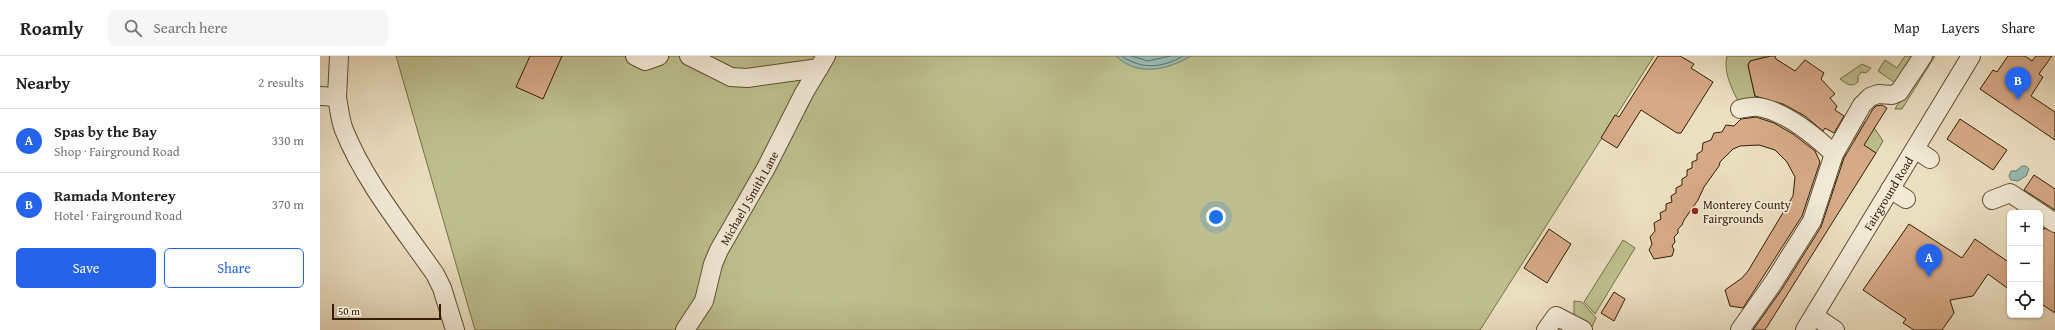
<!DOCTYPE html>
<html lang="en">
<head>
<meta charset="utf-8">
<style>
	:root { --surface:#fff; --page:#f6f6f6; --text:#202124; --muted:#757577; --line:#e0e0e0; --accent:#2563eb }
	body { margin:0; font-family:"Gentium Book Plus",serif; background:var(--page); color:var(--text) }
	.controls { position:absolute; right:12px; bottom:12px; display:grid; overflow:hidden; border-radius:6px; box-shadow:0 1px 3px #0004 }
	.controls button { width:36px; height:36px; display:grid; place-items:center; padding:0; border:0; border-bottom:1px solid var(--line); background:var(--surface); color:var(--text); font:20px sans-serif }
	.scale { position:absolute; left:12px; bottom:10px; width:109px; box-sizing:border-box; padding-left:4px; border:2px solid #341e04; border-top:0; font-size:11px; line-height:14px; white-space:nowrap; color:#341e04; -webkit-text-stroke:3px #f2ead7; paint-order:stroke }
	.you { position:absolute; left:896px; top:161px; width:14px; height:14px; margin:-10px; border:3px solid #fff; border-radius:50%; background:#1a73e8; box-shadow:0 0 0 6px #1a73e833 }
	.badge { display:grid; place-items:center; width:26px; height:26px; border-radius:50%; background:var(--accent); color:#fff; font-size:13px; font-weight:700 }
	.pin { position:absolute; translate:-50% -33px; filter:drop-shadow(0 1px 2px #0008) }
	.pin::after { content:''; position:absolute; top:21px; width:14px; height:12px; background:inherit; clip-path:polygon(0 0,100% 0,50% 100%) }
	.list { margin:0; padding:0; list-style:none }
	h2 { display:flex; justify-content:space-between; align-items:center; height:52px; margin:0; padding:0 16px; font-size:17px }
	h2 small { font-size:13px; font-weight:400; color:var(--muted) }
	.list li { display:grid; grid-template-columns:26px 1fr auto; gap:12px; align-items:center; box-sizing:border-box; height:64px; padding:0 16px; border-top:1px solid var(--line) }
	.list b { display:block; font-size:15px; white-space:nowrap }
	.list p { margin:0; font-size:13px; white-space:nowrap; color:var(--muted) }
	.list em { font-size:13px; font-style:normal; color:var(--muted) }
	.actions { display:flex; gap:8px; padding:12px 16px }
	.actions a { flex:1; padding:9px 0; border:1px solid var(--accent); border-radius:6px; text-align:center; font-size:14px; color:var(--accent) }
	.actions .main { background:var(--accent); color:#fff }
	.icon { flex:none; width:22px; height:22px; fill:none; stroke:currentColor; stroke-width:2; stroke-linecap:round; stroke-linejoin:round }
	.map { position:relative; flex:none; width:1735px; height:274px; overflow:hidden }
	header { display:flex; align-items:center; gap:24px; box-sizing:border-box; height:56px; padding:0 20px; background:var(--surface); border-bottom:1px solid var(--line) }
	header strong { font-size:19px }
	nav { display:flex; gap:22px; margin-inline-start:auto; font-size:14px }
	.search { width:280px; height:36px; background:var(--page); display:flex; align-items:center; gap:10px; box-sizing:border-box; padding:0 14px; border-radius:6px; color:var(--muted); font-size:15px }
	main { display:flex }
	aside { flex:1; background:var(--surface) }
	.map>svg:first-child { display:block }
	.green { fill:#bdc08e; stroke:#786f49 }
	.water { fill:#98bcb6; stroke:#707d6f }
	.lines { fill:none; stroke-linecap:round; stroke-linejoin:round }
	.shore { stroke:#666d5d; stroke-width:1 }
	.building { fill:#d7aa87; stroke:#341e04 }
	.minor-casing { stroke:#624e33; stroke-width:20 }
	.minor { stroke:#f2ead7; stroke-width:18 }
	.poi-dot { fill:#8f2418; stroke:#f2ead7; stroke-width:1.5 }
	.labels { text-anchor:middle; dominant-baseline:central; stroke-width:3.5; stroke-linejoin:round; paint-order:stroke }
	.street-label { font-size:12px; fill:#341e04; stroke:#f2ead7 }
	.poi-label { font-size:12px; fill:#341e04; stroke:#f2ead7; text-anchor:start }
</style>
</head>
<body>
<header>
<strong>Roamly</strong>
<div class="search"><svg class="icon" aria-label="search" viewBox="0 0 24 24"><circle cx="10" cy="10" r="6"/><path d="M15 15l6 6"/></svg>Search here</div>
<nav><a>Map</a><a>Layers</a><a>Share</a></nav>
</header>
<main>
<aside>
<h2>Nearby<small>2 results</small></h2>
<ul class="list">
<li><span class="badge">A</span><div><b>Spas by the Bay</b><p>Shop · Fairground Road</p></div><em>330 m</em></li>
<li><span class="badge">B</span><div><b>Ramada Monterey</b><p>Hotel · Fairground Road</p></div><em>370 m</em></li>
</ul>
<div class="actions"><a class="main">Save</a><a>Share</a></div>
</aside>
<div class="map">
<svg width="1735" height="274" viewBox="0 0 1735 274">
	<rect width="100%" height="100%" fill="#ebdfc1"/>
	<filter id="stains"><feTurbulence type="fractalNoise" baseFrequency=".005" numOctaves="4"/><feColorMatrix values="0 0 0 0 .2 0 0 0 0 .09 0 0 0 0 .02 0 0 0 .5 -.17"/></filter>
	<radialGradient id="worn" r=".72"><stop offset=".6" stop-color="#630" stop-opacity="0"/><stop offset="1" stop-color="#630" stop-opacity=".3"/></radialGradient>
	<path class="green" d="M76 0H1334L1160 274H155Z
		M1407 0H1447L1430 5 1428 9 1435 41 1418 45C1411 31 1403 15 1407 0Z
		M1585 0H1597L1578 29 1558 15 1565 4 1577 12Z
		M1608 0H1615L1582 53H1575Z
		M1542 8 1551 12 1546 17 1542 16 1538 20V26C1531 32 1527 28 1520 23Z
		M1544 66 1555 73 1563 85 1556 97 1533 83 1524 97 1527 99 1515 117 1518 122 1511 133 1520 138 1519 140 1525 146 1510 135 1508 131C1515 114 1526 72 1544 66Z
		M1303 184 1315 192 1275 258 1264 246Z
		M1254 245 1262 246 1276 262 1272 271 1254 261Z"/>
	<path class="water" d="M796 0H871C847 14 818 21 796 0Z
		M1702 110H1706L1709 113 1706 120 1698 125 1691 124 1689 120 1691 115H1696Z"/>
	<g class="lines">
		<path class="shore" d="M802 0C821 14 843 12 863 0
			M811 0 828 5 850 0"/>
	</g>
	<path class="building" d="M210 0H242L223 43 196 31Z
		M1338 0H1360L1374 8 1371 12 1393 26 1361 77H1357L1321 54 1297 92 1281 82 1295 59 1299 61Z
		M1451 0H1455L1456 3 1475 15 1485 4 1504 17 1501 23 1515 38 1510 42 1517 50 1515 54 1524 60 1514 77 1505 72 1503 75 1485 60 1463 48 1435 40 1428 9 1430 5Z
		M1688 0H1705L1712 5 1716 0H1732L1719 18 1723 21 1711 40 1735 56V84L1660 33 1673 14 1677 16Z
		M1562 49 1567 52 1544 89 1556 97 1445 274H1433L1462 233 1501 171 1524 102 1553 53 1556 50Z
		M1436 61 1454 67 1473 78 1495 95 1500 106 1482 160 1423 252 1410 250 1405 234 1422 222 1428 215 1473 140 1475 121 1467 106 1455 94 1439 89 1420 90 1413 93 1400 106 1399 110 1384 131 1378 144 1364 164 1362 169 1358 173V177L1354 181 1355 186 1352 190 1354 194 1352 200 1334 203 1329 194 1332 188 1330 181 1335 175 1334 167 1341 163 1340 157 1346 154V148L1352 146 1351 140 1356 137V132L1362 129V123L1367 120V114L1372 112V106L1377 104V98L1382 95 1383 87 1391 84 1394 77 1402 76 1406 69 1414 70 1421 63Z
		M1640 63 1687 94 1673 114 1627 83Z
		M1714 119 1735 133V154L1704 134Z
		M1589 168 1642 202 1655 183 1690 207V234L1668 218 1653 240 1630 244 1634 257 1622 274H1594L1583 267 1586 263 1543 234Z
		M1724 172 1735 177V257L1720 247V179Z
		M1229 173 1251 188 1227 227 1204 212Z
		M1294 236 1305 243 1294 265 1281 257Z"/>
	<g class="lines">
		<defs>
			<g id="minor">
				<path d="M315 0 325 5 339 0"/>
				<path d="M369 0 411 21 427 22 499 12"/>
				<path d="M0 40 17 41 19 0"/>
				<path d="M17 41C19 52 20 64 24 74 45 126 83 172 115 218L122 232 135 274"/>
				<path d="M1420 53C1425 52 1433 50 1438 51 1465 55 1495 80 1514 98"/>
				<path d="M1595 93 1610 103"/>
				<path d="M1570 133 1586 143"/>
				<path d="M1672 144 1690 137 1720 157"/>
				<path d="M1720 157 1735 167"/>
				<path d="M1494 260 1515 274"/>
				<path id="s1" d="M365 274 384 245 393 208 399 194 446 112 484 37 506 0"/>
				<path d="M1226 274 1236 260 1263 274"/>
				<path d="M1420 274 1453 227 1492 165 1514 98 1542 49 1550 41 1558 38 1572 39 1579 36 1603 0"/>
				<path id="s2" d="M1485 274 1651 0"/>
			</g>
		</defs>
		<use href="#minor" class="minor-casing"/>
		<use href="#minor" class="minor"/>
	</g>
	<circle class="poi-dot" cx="1375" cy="155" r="4"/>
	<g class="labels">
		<g class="street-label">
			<text stroke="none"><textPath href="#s2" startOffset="160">Fairground Road</textPath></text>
			<text stroke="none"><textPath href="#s1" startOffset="148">Michael J Smith Lane</textPath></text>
		</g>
		<g class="poi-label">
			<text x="1383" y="148">Monterey County<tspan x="1383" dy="14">Fairgrounds</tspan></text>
		</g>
	</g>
	<rect width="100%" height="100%" filter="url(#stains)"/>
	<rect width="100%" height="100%" fill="url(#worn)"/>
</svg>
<div class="controls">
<button>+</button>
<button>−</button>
<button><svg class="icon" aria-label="locate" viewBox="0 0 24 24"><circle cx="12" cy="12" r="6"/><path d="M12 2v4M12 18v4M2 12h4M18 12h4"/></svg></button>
</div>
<div class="scale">50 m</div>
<div class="you"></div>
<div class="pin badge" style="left:1609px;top:221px">A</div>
<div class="pin badge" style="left:1698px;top:44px">B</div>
</div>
</main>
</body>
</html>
